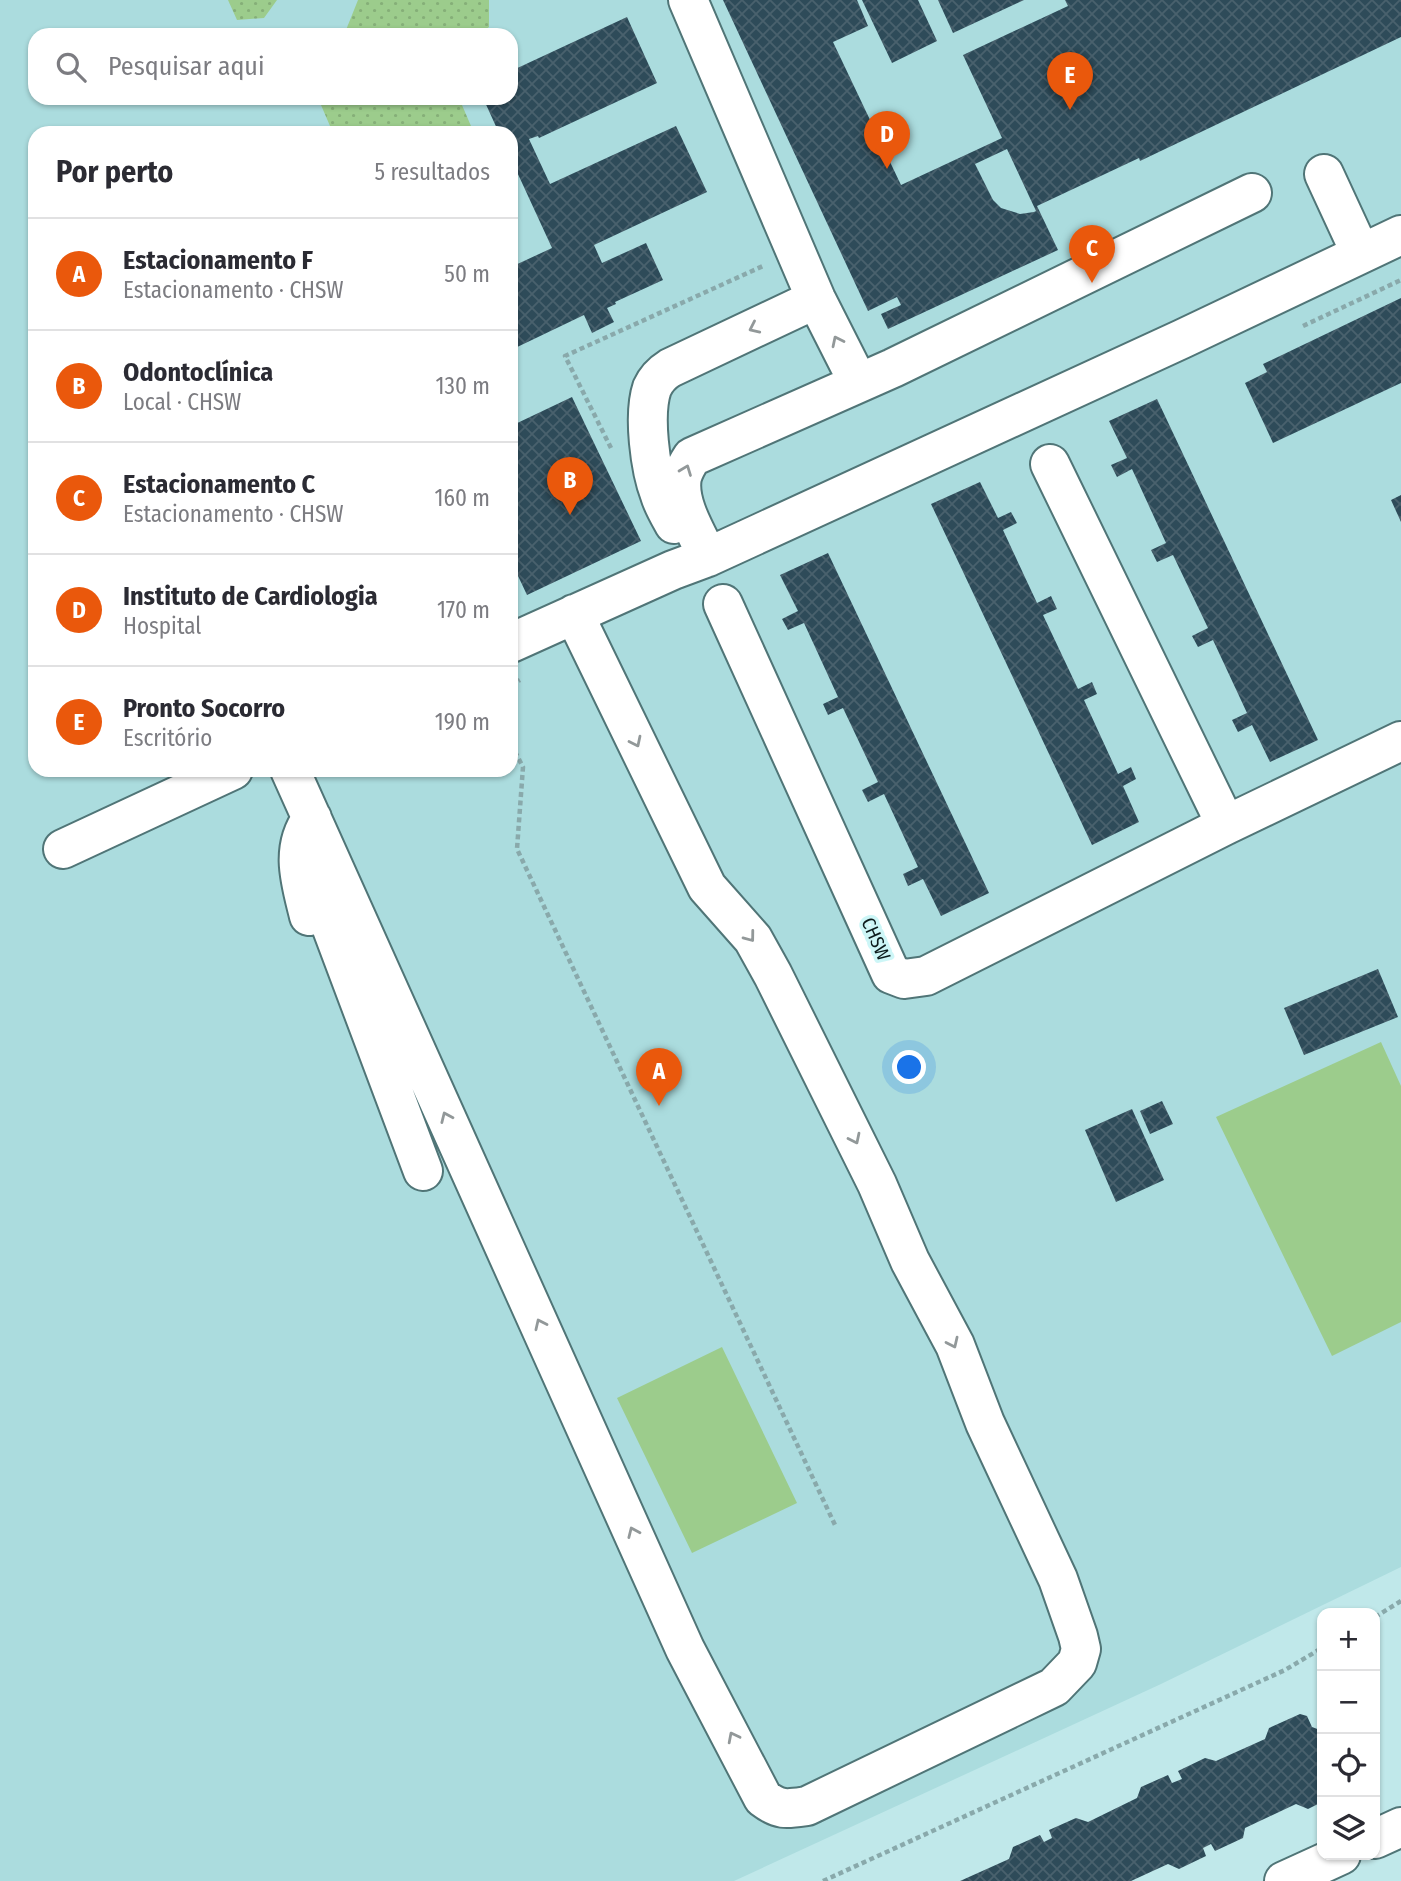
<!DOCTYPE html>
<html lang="pt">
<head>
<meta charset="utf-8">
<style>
	:root { --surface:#fff; --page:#f2f2f3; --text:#2b2b33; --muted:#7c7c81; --line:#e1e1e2; --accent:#ea580c }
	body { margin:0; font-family:"Fira Sans Condensed",sans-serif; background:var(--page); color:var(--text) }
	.controls { position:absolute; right:21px; bottom:21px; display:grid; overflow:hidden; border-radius:14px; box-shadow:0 2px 5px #0004 }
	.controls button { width:63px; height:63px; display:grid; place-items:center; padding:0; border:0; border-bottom:2px solid var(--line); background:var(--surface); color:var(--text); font:35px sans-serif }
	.you { position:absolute; left:910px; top:1068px; width:24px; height:24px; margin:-18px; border:5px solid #fff; border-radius:50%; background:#1a73e8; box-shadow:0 0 0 10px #1a73e833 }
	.badge { display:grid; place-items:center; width:46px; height:46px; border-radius:50%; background:var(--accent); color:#fff; font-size:23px; font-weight:700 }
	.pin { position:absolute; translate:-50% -58px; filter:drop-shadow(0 2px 4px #0008) }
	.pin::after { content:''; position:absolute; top:37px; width:24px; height:21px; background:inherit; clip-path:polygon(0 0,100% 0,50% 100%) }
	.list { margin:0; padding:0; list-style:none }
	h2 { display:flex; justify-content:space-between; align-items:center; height:91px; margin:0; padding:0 28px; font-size:30px }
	h2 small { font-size:23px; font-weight:400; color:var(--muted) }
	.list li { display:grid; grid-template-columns:46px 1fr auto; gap:21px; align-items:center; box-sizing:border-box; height:112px; padding:0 28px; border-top:2px solid var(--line) }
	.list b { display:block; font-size:26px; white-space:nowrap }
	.list p { margin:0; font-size:23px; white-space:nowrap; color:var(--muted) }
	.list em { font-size:23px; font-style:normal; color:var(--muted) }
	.icon { flex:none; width:38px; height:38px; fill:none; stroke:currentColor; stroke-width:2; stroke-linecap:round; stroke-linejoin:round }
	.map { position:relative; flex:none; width:1401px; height:1881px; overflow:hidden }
	.search { position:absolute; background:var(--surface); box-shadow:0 2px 5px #0004; left:28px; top:28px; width:490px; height:77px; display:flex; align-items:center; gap:18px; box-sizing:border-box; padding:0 24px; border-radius:21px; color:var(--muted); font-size:26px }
	.panel { position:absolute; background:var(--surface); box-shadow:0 2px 5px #0004; left:28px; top:126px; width:490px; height:651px; border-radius:21px }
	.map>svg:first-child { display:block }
	.built { fill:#abdcde; fill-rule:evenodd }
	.grass { fill:url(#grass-dots) }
	.pitch { fill:#9ccc8c }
	.building { fill:url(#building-cross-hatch); fill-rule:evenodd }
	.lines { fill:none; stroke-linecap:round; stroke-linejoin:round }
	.minor-casing { stroke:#507577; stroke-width:42 }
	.path { stroke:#89a9ab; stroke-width:4.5; stroke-dasharray:5 3.5; stroke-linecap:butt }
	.minor { stroke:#fff; stroke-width:38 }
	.oneway { stroke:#929899 }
	.labels { text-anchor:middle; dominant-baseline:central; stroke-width:7; stroke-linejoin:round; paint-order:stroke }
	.street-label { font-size:19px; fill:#0c1b1c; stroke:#cdf6f7 }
</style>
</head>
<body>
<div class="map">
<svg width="1401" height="1881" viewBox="0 0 1401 1881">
	<defs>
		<pattern id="grass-dots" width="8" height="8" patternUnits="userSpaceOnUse" patternTransform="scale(1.75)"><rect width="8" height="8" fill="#9ccc8c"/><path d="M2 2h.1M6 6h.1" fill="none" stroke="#85af78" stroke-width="1.8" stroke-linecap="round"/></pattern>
		<pattern id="building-cross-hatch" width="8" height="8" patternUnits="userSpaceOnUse" patternTransform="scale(1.75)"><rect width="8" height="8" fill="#2e4b59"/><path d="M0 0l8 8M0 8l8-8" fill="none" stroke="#49616d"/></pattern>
	</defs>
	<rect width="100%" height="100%" fill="#c0e8ea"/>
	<path class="built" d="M0 0H1401V1567L1161 1684 734 1881H0ZM35 35H511V98H35ZM35 133H511V770H35Z"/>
	<path class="grass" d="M228 0H277L264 18 237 20Z
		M358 0H489V27L478 35H344Z
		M318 98H459L474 133H333Z"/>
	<path class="pitch" d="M1381 1042 1401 1086V1322L1332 1356 1216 1117Z
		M722 1347 797 1503 692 1553 617 1398Z"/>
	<path class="building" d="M723 0H857L868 26 833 42 901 185 1002 138 963 55 1068 6 1065 0H1401V37L1163 150 1140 161 1139 158 1037 206 1058 250 888 329 881 314 901 305 897 297 868 311ZM1007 149 1036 211 1034 212 1020 214 1001 208 993 200 975 164Z
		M862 0H918L937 41 892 63Z
		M938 0H1024L953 33Z
		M627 17 657 83 539 138 538 136 529 139 550 184 676 126 707 192 594 245 602 263 646 243 663 280 615 302 616 304 607 308 614 322 592 333 584 315 511 350V267L552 248 511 159V133H499L483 98H511V71Z
		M1401 298V383L1273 443 1245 383 1267 372 1263 364Z
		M572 397 641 541 527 595 511 561V426Z
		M1157 399 1318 740 1270 762 1252 725 1238 732 1232 720 1247 713 1213 640 1198 647 1192 636 1208 628 1173 555 1157 562 1151 550 1166 543 1132 469 1117 477 1111 465 1127 458 1109 421Z
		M980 482 998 518 1011 512 1017 523 1003 530 1037 603 1051 596 1057 609 1043 615 1078 689 1092 682 1097 694 1084 700 1118 774 1131 767 1136 779 1123 786 1139 822 1092 845 931 504Z
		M1401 495V522L1391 500Z
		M828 553 989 893 941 916 923 879 908 886 903 874 918 867 884 794 868 802 862 790 878 782 843 708 828 715 823 704 838 697 804 623 788 630 782 619 798 611 780 575Z
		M1378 969 1398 1017 1304 1055 1284 1008Z
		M1162 1101 1173 1124 1150 1134 1140 1111Z
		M1132 1109 1164 1180 1116 1202 1085 1130Z
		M1300 1714 1307 1716 1312 1727 1320 1730 1322 1735V1802L1308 1809 1296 1804 1245 1828 1243 1838 1215 1851 1211 1844 1203 1848 1206 1856 1179 1869 1168 1864 1131 1881H960L1009 1859 1013 1847 1040 1835 1044 1842 1052 1838 1049 1830 1076 1818 1088 1822 1137 1798 1141 1787 1168 1775 1172 1783 1182 1779 1178 1771 1205 1758 1216 1761 1265 1739 1269 1728Z"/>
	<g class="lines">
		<defs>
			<path id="minor" d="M688 0 816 299 858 382
				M1324 174 1361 254
				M1050 464 1226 825
				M674 524C669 515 663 505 660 495 650 469 643 415 652 388 656 379 662 373 670 368L816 299
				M708 557C697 534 677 503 682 477 684 470 688 463 692 457L893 368 1252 193
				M723 604 891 974 904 979 926 976 1226 825 1401 741
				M511 643 673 570 708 557 1182 339 1401 235
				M290 770 685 1649 763 1798C780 1811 787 1809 807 1806L1054 1687 1077 1663 1081 1649 1078 1636 1058 1579 985 1423 955 1345 910 1261 877 1184 773 975 753 939 707 887 574 614
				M63 849 233 770
				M321 877 322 902 423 1171
				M309 916C301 883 289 849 312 818
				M1375 1839 1401 1827
				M1284 1881 1341 1855"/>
		</defs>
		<use href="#minor" class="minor-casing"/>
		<path class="path" d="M1303 326 1401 280
			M611 448 565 356 763 266
			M511 685 520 680
			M511 744 523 767 517 849 835 1525
			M1375 1617 1401 1601
			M823 1881 1285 1670 1322 1648"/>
		<use href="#minor" class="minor"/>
	</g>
	<defs><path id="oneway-chevron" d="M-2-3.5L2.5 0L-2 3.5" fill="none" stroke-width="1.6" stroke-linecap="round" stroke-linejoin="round" transform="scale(1.75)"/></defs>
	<g class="oneway">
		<use href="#oneway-chevron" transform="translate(754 328) rotate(155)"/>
		<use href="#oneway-chevron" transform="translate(837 341) rotate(-116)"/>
		<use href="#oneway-chevron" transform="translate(686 470) rotate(-69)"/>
		<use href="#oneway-chevron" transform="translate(636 742) rotate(64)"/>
		<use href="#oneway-chevron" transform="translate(750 937) rotate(53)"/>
		<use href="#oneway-chevron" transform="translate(446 1117) rotate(-114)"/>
		<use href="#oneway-chevron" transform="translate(855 1139) rotate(64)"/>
		<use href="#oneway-chevron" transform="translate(540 1324) rotate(-115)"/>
		<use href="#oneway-chevron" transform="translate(953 1343) rotate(65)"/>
		<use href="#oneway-chevron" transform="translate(633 1532) rotate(-114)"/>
		<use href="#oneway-chevron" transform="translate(733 1737) rotate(-117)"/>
	</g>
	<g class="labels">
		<g class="street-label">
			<text transform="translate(876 939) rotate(66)">CHSW</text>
		</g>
	</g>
</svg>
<div class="controls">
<button>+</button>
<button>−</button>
<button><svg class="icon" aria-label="locate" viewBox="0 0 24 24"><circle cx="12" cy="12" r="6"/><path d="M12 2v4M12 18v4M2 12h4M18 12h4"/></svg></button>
<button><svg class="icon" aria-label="layers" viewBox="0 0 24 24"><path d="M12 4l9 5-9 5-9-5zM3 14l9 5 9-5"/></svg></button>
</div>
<div class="you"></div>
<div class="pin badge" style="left:659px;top:1106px">A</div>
<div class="pin badge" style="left:570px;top:515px">B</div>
<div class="pin badge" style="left:1092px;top:283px">C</div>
<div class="pin badge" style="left:887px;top:169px">D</div>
<div class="pin badge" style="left:1070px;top:110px">E</div>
<div class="search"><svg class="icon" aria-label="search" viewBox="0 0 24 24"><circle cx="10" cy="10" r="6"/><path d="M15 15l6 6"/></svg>Pesquisar aqui</div>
<section class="panel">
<h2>Por perto<small>5 resultados</small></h2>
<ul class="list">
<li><span class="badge">A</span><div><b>Estacionamento F</b><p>Estacionamento · CHSW</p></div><em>50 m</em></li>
<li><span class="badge">B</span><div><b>Odontoclínica</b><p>Local · CHSW</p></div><em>130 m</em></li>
<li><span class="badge">C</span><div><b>Estacionamento C</b><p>Estacionamento · CHSW</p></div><em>160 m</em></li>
<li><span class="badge">D</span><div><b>Instituto de Cardiologia</b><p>Hospital</p></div><em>170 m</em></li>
<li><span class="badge">E</span><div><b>Pronto Socorro</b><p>Escritório</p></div><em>190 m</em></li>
</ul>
</section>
</div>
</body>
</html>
